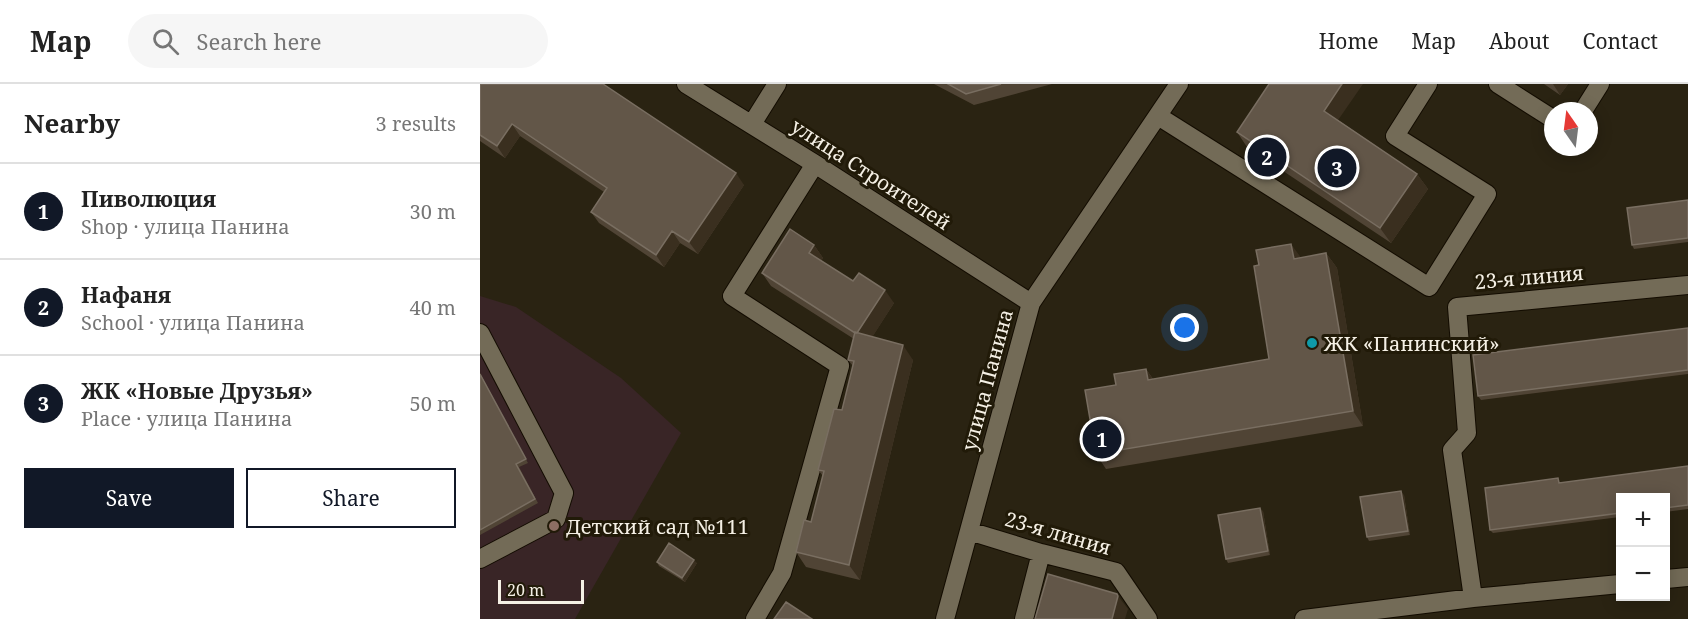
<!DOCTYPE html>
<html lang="en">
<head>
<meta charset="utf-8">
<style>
	:root { --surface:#fff; --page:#f6f6f6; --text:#222; --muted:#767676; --line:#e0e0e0; --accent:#111827 }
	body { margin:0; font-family:"Noto Serif",serif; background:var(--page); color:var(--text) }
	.controls { position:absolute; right:18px; bottom:18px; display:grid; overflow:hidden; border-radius:0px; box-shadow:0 3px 15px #0003 }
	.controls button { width:54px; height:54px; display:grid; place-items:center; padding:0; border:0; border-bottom:2px solid var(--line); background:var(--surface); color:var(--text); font:30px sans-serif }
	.compass { position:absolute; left:1064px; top:18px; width:54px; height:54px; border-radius:50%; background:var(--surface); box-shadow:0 3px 15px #0003; rotate:346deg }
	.scale { position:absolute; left:18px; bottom:15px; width:86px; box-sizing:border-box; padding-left:6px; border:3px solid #f5f0e5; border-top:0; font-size:16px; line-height:21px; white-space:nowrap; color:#f5f0e5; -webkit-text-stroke:4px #211a08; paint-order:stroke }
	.you { position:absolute; left:705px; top:244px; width:21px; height:21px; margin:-15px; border:4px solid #fff; border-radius:50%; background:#1a73e8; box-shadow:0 0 0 9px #1a73e833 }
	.badge { display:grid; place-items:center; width:39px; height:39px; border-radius:50%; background:var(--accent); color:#fff; font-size:20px; font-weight:700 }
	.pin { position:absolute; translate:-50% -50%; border:3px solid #fff; box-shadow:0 2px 6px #0006 }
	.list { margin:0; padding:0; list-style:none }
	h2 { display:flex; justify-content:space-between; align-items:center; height:78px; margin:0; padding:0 24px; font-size:26px }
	h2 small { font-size:20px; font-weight:400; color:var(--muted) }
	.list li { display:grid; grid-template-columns:39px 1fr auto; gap:18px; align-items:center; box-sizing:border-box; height:96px; padding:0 24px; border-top:2px solid var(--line) }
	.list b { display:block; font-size:22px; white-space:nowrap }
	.list p { margin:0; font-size:20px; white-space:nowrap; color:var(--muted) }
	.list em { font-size:20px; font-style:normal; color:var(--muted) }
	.actions { display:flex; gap:12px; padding:18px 24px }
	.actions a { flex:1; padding:14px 0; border:2px solid var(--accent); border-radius:0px; text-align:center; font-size:21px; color:var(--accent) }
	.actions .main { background:var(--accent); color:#fff }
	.icon { flex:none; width:33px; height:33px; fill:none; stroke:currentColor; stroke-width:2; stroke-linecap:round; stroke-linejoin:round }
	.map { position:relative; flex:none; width:1208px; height:535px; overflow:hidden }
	header { display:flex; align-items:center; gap:36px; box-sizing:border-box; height:84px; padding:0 30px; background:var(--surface); border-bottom:2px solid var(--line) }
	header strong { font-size:28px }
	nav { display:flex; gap:33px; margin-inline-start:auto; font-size:21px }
	.search { width:420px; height:54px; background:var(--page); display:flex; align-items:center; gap:15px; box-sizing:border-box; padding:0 21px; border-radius:33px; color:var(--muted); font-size:22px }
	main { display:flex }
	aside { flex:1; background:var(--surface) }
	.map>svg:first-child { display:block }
	.education { fill:#392526 }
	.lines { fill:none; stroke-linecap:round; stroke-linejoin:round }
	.minor-casing { stroke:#130c00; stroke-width:20 }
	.minor { stroke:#736b57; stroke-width:18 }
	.wall { fill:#504435 }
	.shaded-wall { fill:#3a2f1f }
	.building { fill:#625648; stroke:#796e61; stroke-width:1.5 }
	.culture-dot { fill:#0f9aa8; stroke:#211a08; stroke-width:2 }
	.education-dot { fill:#8d6e63; stroke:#211a08; stroke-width:2 }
	.labels { text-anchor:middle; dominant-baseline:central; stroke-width:6; stroke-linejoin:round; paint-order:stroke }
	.street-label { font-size:20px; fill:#f5f0e5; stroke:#211a08 }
	.poi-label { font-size:20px; fill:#f5f0e5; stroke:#211a08; text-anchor:start }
</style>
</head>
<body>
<header>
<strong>Map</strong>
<div class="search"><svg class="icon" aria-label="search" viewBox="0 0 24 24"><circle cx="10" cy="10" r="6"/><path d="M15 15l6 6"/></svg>Search here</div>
<nav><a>Home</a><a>Map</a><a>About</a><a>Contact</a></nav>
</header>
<main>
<aside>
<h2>Nearby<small>3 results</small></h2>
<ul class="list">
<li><span class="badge">1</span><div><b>Пиволюция</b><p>Shop · улица Панина</p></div><em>30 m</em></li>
<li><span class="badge">2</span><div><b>Нафаня</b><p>School · улица Панина</p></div><em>40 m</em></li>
<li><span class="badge">3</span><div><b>ЖК «Новые Друзья»</b><p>Place · улица Панина</p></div><em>50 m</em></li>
</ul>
<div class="actions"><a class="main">Save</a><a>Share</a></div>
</aside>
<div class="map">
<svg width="1208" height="535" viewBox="0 0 1208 535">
	<rect width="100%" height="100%" fill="#2a2312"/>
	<path class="education" d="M0 212 36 223 141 294 201 349 95 535H0Z"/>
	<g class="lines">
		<defs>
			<path id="minor" d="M206 0 335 80 551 219
				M1018 0 1073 35
				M1103 27 1120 0
				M678 32 949 203 1007 110 915 52 948 0
				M272 40 297 0
				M0 249 84 409 76 435 0 475
				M489 447 561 469 636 488 668 535
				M1186 495 1208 493
				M993 514 972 366 987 349 977 223 1208 201
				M275 535 302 489 360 282 252 212 335 80
				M465 535 551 219 699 0
				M544 535 561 469
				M824 535 993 514 1140 500"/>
		</defs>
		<use href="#minor" class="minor-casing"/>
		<use href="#minor" class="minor"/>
	</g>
	<path class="wall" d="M0 0 264 101 218 170 200 159 184 183 119 139 111 128 124 108 40 52 25 74 0 57Z
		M454 0H572L494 21Z
		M1064 0H1088L1080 11Z
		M858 36 937 90 948 105 911 159 767 63 757 48Z
		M1208 116V158L1154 165 1152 161Z
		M334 161 343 174 341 177 373 197 414 219 392 253 433 276 380 496 326 483 316 468 331 438 343 392 338 386 362 326 373 282 368 276 374 255 291 202 282 189Z
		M846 169 857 184 883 342 626 385 616 370 636 301 666 285 673 295 789 275 821 174Z
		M1208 244V290L1001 316 998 312Z
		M0 289 48 379 39 383 58 419 0 451Z
		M1208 382V425L1185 428V414H1140V433L1013 449 1010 446Z
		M924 411 930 451 889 457 887 453Z
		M783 427 790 471 748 479 746 475Z
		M177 478 217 479 205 498 179 482Z"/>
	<path class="shaded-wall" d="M862 0H883L854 42 844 27Z
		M1073 0H1088L1080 11Z
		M32 40 40 52 25 74 17 62Z
		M256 89 264 101 218 170 209 158Z
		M937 90 948 105 911 159 900 144Z
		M192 147 200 159 184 183 176 171Z
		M811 160 822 175H814Z
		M334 161 343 174 338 182 329 169Z
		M846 169 857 184 883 342 873 327Z
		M405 206 414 219 386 263 377 250Z
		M423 261 433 276 380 496 369 481Z
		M666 285 676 300 668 296Z
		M921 407 924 411 930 451 928 447Z
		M780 424 783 427 790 471 788 467Z
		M214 476 217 479 205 498 202 494Z
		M638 512 648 525 645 535H632Z"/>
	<path class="building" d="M0 0H123L256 89 209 158 192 147 176 171 111 128 127 104 32 40 17 62 0 51Z
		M468 0H521L486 10Z
		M789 0H862L844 27 937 90 900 144 757 48Z
		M1208 116V154L1152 161 1147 124Z
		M310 145 334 161 329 169 373 197 379 189 405 206 377 249H375L282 189Z
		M811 160 814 175 846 169 873 327 616 370 605 306 636 301 634 290 666 285 668 296 789 275 774 182 779 181 776 166Z
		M1208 244V286L998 312 993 271Z
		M375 248 423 261 369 481 316 468 324 436 331 438 344 387 338 386 354 325 362 326 374 277 368 276Z
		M0 290 46 375 36 380 55 415 0 446Z
		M1208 382V421L1185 424V414H1140V429L1010 446 1005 404 1078 394 1079 399Z
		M921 407 928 447 887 453 880 413Z
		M780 424 788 467 746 475 738 431Z
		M189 459 214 476 202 494 177 478Z
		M568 490 637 510 638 512 632 535H555Z
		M306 518 332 535H294Z"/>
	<circle class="culture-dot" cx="832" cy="259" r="6"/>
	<circle class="education-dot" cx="74" cy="442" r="6"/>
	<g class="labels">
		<g class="street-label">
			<text transform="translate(391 90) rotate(33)">улица Строителей</text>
			<text transform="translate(1049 193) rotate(-5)">23-я линия</text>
			<text transform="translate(507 296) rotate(-75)">улица Панина</text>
			<text transform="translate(578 449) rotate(16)">23-я линия</text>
		</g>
		<g class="poi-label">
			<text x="844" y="259">ЖК «Панинский»</text>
			<text x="86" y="442">Детский сад №111</text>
		</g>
	</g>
</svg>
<div class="controls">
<button>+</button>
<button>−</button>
</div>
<svg class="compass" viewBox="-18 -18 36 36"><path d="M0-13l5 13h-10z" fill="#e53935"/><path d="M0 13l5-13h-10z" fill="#767676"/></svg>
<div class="scale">20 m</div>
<div class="you"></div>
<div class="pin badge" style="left:622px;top:355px">1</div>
<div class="pin badge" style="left:787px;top:73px">2</div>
<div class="pin badge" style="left:857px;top:84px">3</div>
</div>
</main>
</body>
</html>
